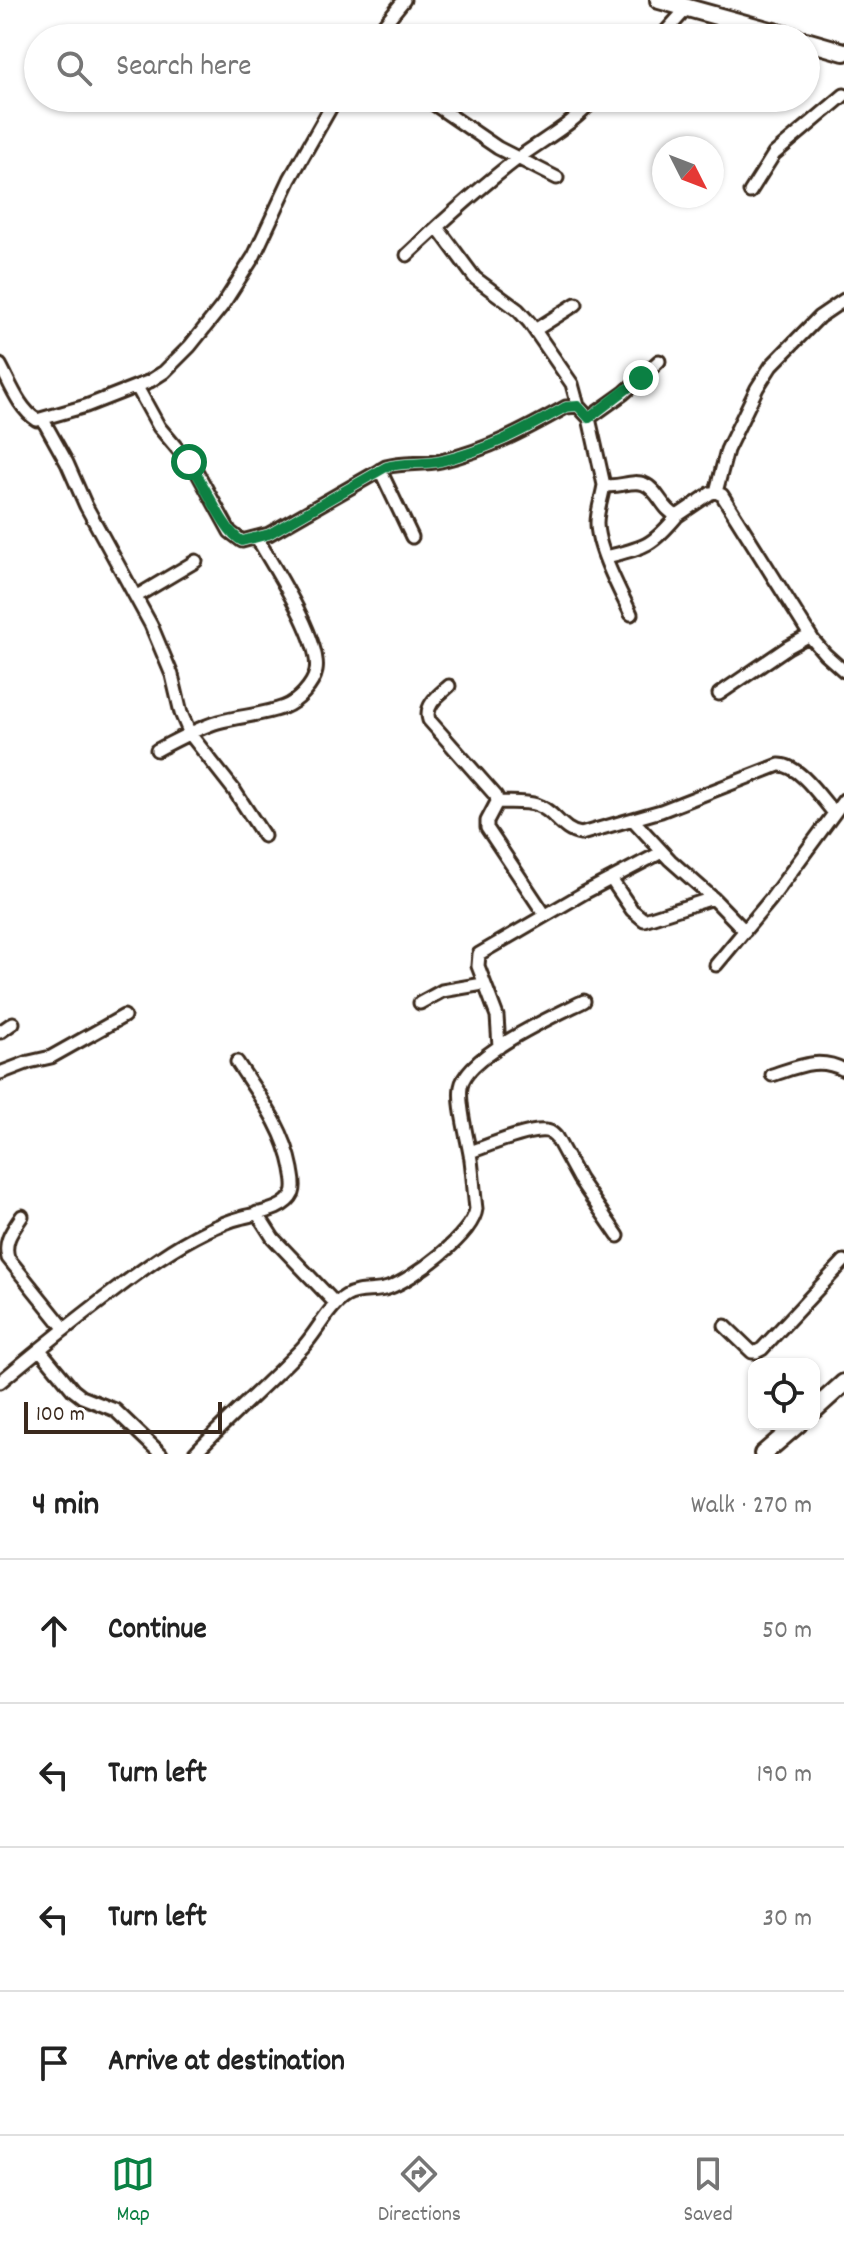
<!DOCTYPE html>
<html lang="en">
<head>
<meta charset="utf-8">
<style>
	:root { --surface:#fff; --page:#f6f6f6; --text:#222; --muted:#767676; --line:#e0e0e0; --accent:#0b8043 }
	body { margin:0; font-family:Dekko,sans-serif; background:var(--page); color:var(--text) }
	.controls { position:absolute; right:24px; bottom:24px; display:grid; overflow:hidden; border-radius:16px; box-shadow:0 2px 6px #0004 }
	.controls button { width:72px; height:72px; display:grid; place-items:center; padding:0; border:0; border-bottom:2px solid var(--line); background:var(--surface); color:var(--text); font:40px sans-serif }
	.compass { position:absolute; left:652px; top:136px; width:72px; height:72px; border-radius:50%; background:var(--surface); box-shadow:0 2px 6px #0004; rotate:132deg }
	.scale { position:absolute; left:24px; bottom:20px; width:198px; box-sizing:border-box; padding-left:8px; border:4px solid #3b2a1e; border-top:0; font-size:22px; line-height:28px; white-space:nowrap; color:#3b2a1e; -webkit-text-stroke:6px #fff; paint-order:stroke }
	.stop { position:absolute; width:24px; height:24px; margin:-18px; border:6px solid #0b8043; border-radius:50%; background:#fff }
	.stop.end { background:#0b8043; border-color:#fff; box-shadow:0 2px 8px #0008 }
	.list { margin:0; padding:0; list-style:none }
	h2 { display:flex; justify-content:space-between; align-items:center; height:104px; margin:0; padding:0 32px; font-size:34px }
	h2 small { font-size:26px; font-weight:400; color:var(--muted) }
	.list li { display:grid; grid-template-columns:52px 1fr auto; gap:24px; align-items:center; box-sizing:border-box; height:144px; padding:0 32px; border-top:2px solid var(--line) }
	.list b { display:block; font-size:30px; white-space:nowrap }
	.list em { font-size:26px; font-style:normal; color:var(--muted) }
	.icon { flex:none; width:44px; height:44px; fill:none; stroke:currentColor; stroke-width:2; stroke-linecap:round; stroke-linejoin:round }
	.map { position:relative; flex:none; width:844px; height:1454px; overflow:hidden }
	.search { position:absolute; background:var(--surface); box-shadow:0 2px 6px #0004; left:24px; right:24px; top:24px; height:88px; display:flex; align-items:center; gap:20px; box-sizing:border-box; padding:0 28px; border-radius:44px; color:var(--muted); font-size:30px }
	.sheet { height:680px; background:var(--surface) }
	nav { display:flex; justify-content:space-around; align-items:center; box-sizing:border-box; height:112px; border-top:2px solid var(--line); background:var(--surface); font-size:22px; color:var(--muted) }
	nav a { display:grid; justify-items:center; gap:4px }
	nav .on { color:var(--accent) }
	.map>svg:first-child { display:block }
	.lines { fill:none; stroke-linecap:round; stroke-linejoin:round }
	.street-casing { stroke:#3b2a1e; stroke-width:17 }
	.secondary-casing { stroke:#3b2a1e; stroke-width:22 }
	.street { stroke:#fff; stroke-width:11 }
	.secondary { stroke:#fff; stroke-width:16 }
	.route { stroke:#0b8043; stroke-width:10 }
</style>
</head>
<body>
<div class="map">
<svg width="844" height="1454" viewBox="0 0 844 1454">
	<rect width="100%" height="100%" fill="#fff"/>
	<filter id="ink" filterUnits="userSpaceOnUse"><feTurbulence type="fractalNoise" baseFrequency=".0125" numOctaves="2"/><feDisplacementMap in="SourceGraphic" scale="16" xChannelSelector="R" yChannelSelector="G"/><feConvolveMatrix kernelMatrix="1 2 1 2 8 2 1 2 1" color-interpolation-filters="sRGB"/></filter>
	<g filter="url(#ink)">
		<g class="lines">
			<defs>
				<path id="street" d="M373 38 404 0
					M660 38 688 7
					M425 98 498 148 557 178
					M750 192 774 154 844 95
					M437 227 475 278 518 310 529 322 572 384 578 406
					M407 255C444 220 481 186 521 156 546 138 576 122 595 98
					M535 330 576 304
					M0 365C10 383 19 409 37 420L86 406 150 381 164 372 190 346 222 306 254 256 290 179 336 98
					M137 387 159 427 197 472 230 532 242 541 269 534 386 467C404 462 423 465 441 461 490 449 523 431 566 407L578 406 589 418 604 485C618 489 631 479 644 484 659 490 662 510 677 516L711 493 716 492 722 495 813 640 825 654 844 671
					M589 418 624 393 659 361
					M43 420 67 463 86 506 151 625 172 675 181 713 190 734 234 790 264 836
					M380 470 412 537
					M604 485C602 498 597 511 597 523 597 548 620 591 631 614
					M716 492 727 450 757 388 771 366 819 317 844 300
					M606 557C645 547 651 547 677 516
					M137 596 196 561
					M449 686C439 695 424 705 429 720L496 796 497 802 487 821V828L545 915
					M719 694 788 647 810 635
					M157 750C177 740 197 728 218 722 240 716 263 715 284 707 297 702 313 686 316 671 322 641 273 566 257 538
					M497 802C510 803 525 801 537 805 555 811 561 831 581 834L661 811 779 765C799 764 821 798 834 813
					M634 821 670 860 713 898 745 931
					M611 879 632 910 644 920 713 898
					M716 965 771 899 844 800
					M420 1003 442 991 483 984
					M0 1032 13 1023
					M499 1047 497 1016 478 966 479 954 584 893 662 852
					M0 1073 29 1062 51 1057 124 1016
					M772 1075C797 1067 819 1056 844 1070
					M470 1152C487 1146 530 1128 546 1131 551 1131 553 1134 556 1137L579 1179 618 1236
					M257 1213 273 1238 336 1304
					M22 1216C13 1230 3 1241 8 1258L65 1329
					M725 1326 752 1352H756L762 1349 844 1261
					M40 1350 73 1390 82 1397 115 1410 161 1454
					M0 1382C37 1351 75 1320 114 1291 143 1269 173 1247 206 1231 217 1226 228 1221 240 1218 256 1213 285 1211 293 1193 296 1185 293 1177 292 1169 284 1127 259 1096 237 1062
					M194 1454C229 1417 268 1384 303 1347 317 1332 329 1306 346 1296 359 1288 374 1293 388 1288 412 1280 473 1235 476 1209 474 1192 473 1176 471 1160 468 1140 458 1105 461 1087 466 1055 556 1015 584 1001"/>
				<path id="secondary" d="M659 0 796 38
					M806 41 844 52
					M814 1410 844 1383
					M763 1454 798 1424"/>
			</defs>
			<use href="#street" class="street-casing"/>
			<use href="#secondary" class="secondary-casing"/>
			<use href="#street" class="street"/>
			<use href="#secondary" class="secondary"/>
		</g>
	</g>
	<g class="lines" filter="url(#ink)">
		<path class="route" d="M189 462C203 480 224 533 242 541L269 534 386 467C404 462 423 465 441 461 490 449 522 431 566 407L578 406 589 418 641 378"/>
	</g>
</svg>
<div class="controls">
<button><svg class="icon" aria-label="locate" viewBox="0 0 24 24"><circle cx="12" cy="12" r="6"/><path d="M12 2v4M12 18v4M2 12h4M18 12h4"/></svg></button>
</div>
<svg class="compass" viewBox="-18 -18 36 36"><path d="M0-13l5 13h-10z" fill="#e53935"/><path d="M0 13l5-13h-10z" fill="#767676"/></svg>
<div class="scale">100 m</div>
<div class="stop" style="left:189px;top:462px"></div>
<div class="stop end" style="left:641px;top:378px"></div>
<div class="search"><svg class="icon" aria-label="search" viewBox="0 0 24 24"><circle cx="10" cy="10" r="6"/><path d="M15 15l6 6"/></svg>Search here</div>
</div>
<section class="sheet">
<h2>4 min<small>Walk · 270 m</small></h2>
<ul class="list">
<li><svg class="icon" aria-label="ahead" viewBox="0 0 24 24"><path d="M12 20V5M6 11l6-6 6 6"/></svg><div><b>Continue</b></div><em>50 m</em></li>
<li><svg class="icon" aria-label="left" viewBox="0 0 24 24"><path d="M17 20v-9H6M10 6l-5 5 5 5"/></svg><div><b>Turn left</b></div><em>190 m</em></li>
<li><svg class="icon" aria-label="left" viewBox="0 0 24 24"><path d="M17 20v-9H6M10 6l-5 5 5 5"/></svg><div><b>Turn left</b></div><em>30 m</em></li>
<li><svg class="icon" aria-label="arrive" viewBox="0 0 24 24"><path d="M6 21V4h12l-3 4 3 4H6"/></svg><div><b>Arrive at destination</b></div></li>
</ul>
</section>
<nav>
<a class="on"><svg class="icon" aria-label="map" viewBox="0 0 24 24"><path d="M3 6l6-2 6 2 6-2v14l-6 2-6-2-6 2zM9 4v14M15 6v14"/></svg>Map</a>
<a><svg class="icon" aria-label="directions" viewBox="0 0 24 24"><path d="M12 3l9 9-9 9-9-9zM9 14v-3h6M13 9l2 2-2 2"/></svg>Directions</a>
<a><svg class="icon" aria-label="saved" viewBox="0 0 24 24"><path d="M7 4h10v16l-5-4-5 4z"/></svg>Saved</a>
</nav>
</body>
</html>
